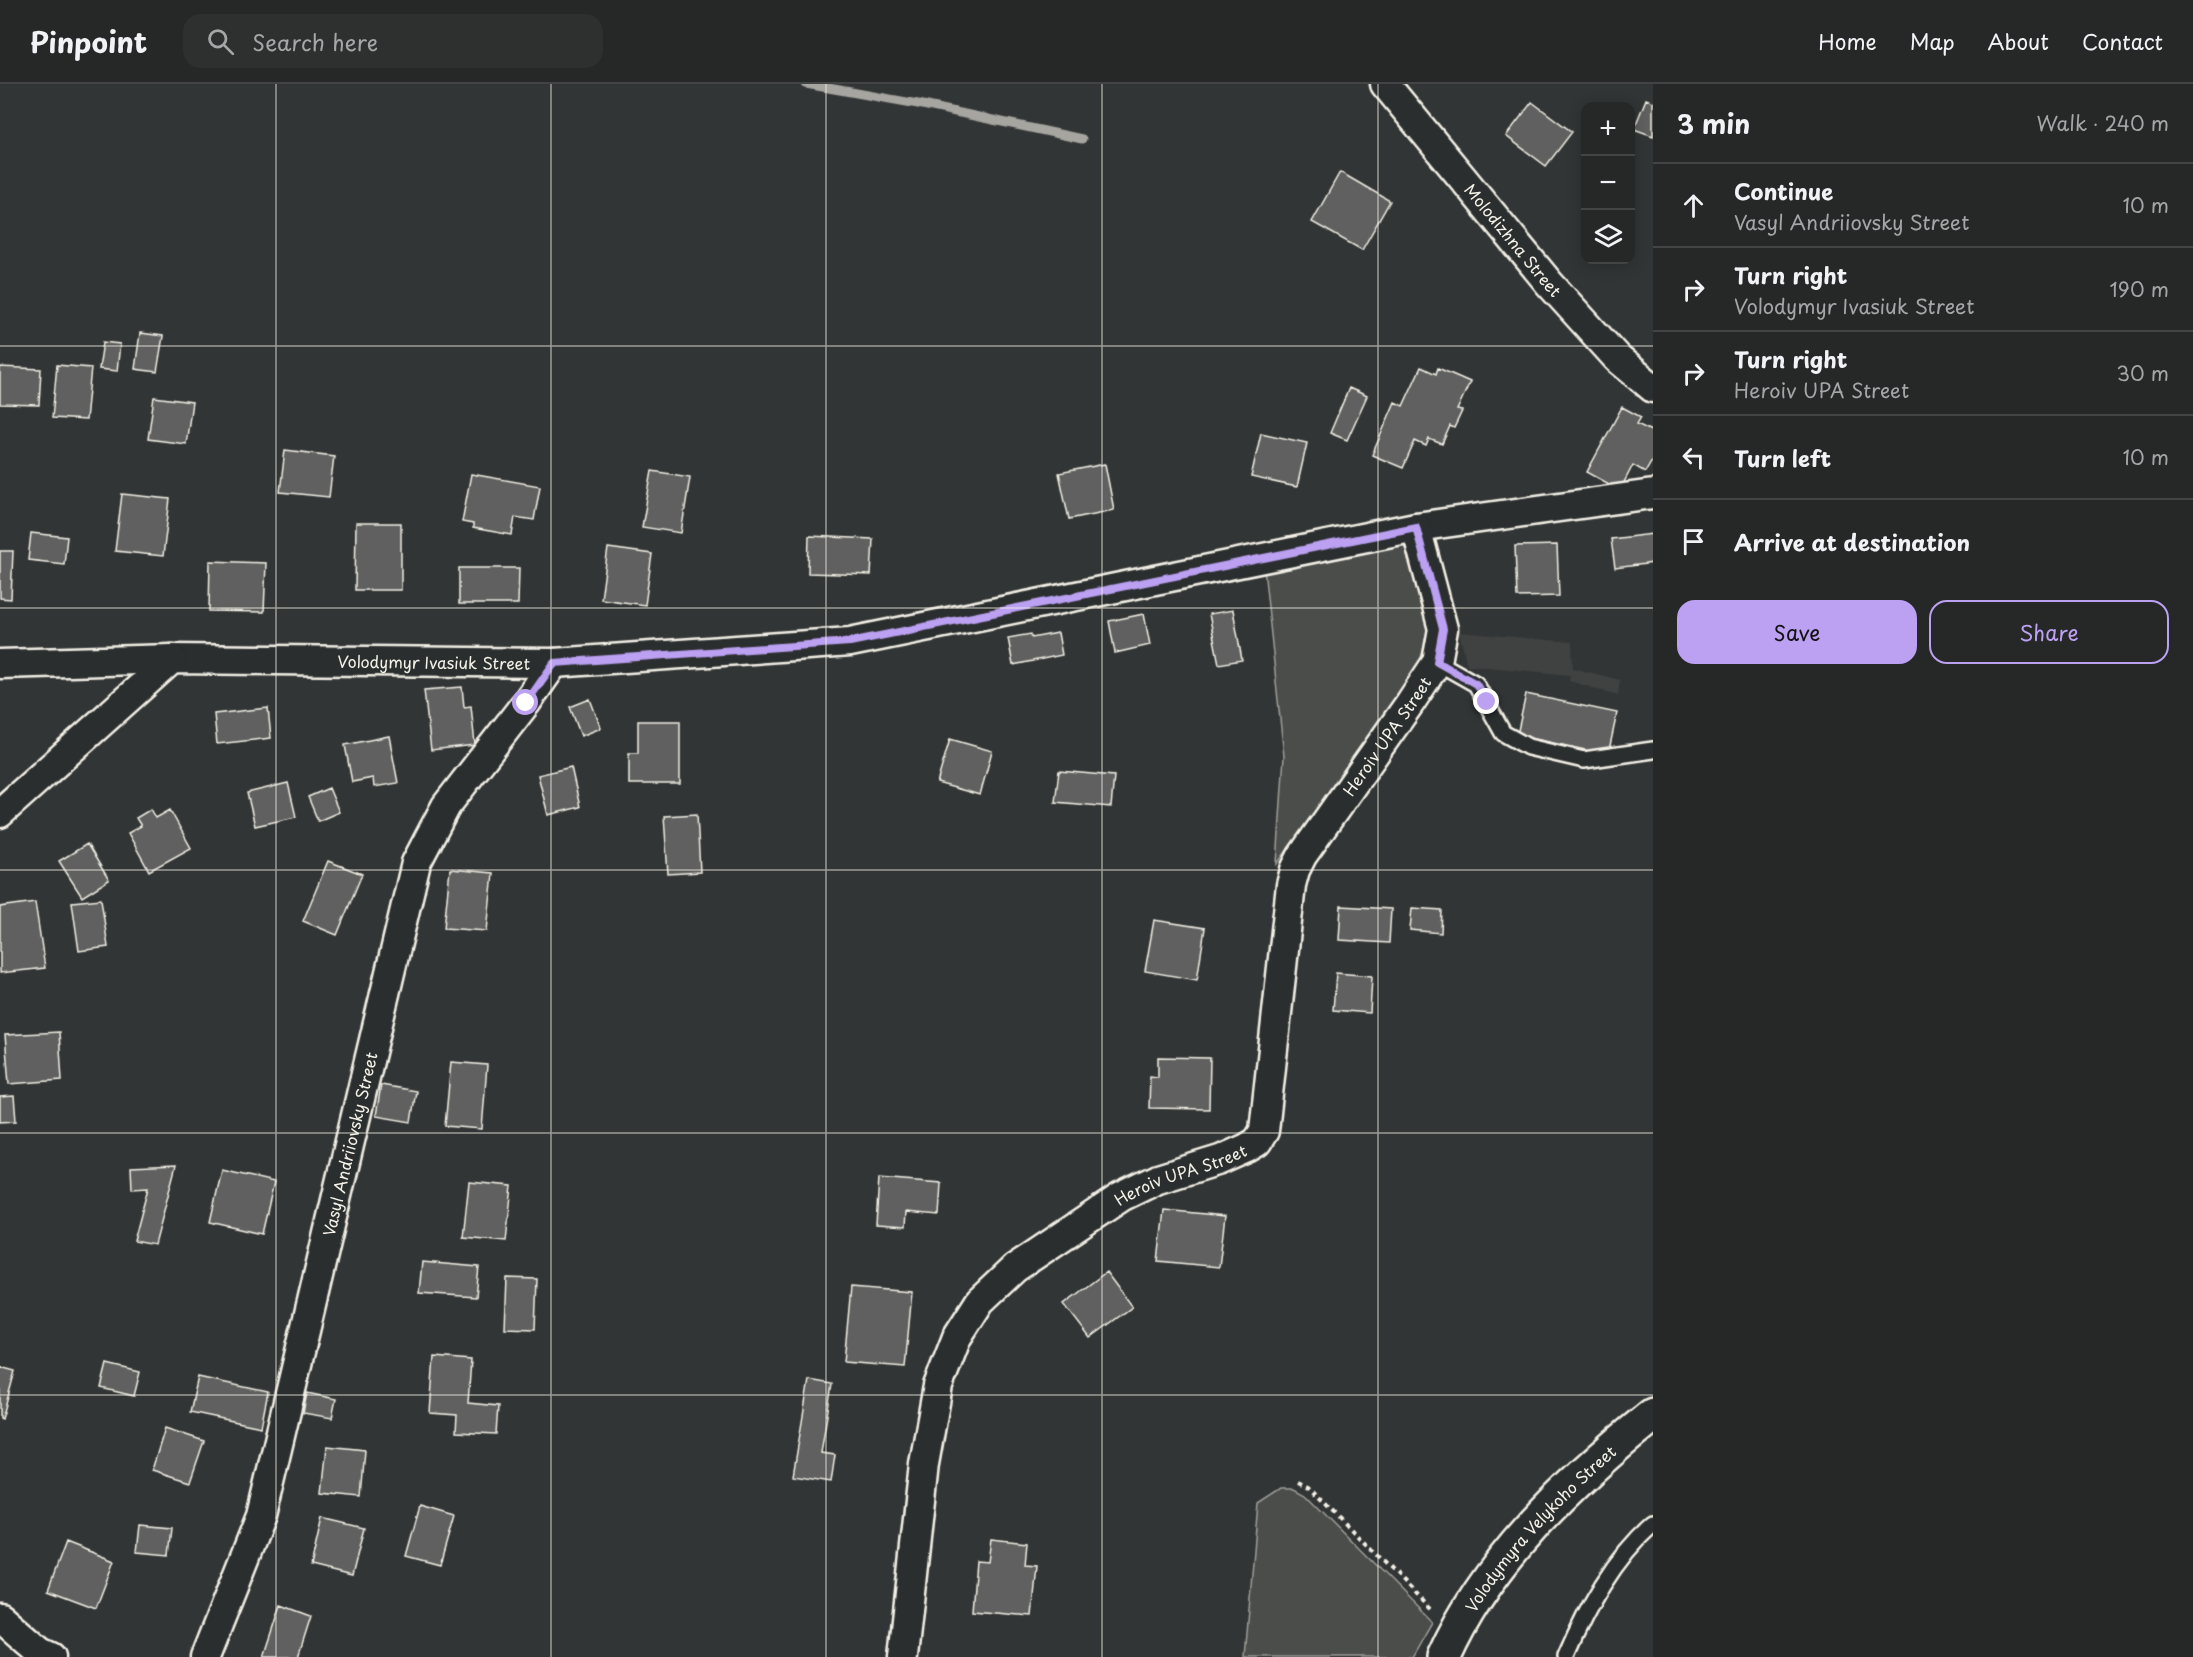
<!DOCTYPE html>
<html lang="en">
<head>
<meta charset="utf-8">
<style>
	:root { --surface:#262828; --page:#2e3030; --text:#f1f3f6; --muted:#a4a6a8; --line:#424445; --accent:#bca0f2 }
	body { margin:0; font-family:"Playpen Sans",sans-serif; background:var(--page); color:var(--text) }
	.controls { position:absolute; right:18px; top:18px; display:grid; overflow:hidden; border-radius:12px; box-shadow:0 3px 15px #0003 }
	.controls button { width:54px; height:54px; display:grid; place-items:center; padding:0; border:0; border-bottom:2px solid var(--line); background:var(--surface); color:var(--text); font:30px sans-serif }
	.stop { position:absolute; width:18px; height:18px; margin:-14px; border:4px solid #bca0f2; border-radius:50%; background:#fff }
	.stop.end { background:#bca0f2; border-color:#fff; box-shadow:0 2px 6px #0008 }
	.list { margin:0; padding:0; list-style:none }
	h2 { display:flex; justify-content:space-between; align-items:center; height:78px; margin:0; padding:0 24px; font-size:26px }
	h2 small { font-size:20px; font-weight:400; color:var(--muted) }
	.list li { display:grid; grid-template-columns:39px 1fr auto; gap:18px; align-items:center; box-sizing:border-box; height:84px; padding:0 24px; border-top:2px solid var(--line) }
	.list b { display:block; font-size:22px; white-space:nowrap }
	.list p { margin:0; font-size:20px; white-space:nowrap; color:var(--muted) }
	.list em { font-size:20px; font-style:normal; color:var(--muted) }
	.actions { display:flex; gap:12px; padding:18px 24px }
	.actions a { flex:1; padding:14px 0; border:2px solid var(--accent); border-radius:18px; text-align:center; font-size:21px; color:var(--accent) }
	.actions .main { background:var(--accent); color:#111 }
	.icon { flex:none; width:33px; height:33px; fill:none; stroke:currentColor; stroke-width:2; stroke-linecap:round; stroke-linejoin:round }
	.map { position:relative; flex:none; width:1653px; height:1573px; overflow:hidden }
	header { display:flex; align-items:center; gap:36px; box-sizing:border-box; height:84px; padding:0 30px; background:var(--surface); border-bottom:2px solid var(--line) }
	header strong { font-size:28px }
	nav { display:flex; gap:33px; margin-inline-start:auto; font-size:21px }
	.search { width:420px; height:54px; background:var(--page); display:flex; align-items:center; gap:15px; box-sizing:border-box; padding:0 21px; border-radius:18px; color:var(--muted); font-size:22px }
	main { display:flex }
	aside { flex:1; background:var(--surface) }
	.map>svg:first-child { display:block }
	.built { fill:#404242 }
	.green { fill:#4b4d4c; stroke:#a09f9a; stroke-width:1.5 }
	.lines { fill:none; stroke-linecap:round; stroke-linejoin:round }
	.stream { stroke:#a6a5a0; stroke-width:9 }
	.building { fill:#5f605f; stroke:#f4f1e8; stroke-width:1.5 }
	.service-casing { stroke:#f4f1e8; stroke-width:20 }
	.minor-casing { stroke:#f4f1e8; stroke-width:33 }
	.tertiary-casing { stroke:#f4f1e8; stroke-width:38 }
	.path { stroke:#f4f1e8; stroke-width:4; stroke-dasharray:4.5 4.5; stroke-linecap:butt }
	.service { stroke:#2a2d2e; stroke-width:15 }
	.minor { stroke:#2a2d2e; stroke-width:28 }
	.tertiary { stroke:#2a2d2e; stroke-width:33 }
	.route { stroke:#bca0f2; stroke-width:8 }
	.grid { fill:none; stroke:#f4f1e8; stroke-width:1.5; stroke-opacity:0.55 }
	.labels { text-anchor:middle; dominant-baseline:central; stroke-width:4.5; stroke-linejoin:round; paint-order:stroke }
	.street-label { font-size:16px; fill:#f4f1e8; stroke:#2a2d2e }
</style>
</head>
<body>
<header>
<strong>Pinpoint</strong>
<div class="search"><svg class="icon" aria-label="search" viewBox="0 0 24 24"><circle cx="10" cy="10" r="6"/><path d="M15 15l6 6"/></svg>Search here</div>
<nav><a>Home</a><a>Map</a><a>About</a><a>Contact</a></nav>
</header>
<main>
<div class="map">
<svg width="1653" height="1573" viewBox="0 0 1653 1573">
	<rect width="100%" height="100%" fill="#323535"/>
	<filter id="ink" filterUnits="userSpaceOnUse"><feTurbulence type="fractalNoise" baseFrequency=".0167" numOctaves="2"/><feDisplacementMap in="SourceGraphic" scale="12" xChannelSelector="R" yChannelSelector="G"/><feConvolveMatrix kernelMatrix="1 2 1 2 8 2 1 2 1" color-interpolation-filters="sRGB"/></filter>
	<g filter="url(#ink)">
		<path class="built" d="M1459 548 1572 558 1573 584 1620 596 1618 611 1569 597 1570 591 1467 581Z"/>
		<path class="green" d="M1404 457 1428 547 1417 590 1277 780 1284 672 1264 485Z
			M1281 1404H1294L1305 1410 1432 1538 1412 1573H1245L1258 1419Z"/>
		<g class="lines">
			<path class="stream" d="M806 0 918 20 1082 55"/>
		</g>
		<path class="building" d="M1646 15 1653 18V52L1634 45Z
			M1532 18 1572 48 1546 82 1506 52Z
			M1340 88 1390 117 1362 166 1312 138Z
			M140 249 163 252 157 288 135 285Z
			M103 258 120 260 117 287 99 285Z
			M57 281 91 284 86 336 52 334Z
			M0 283 41 285 39 321 0 320Z
			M1421 283 1436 290 1438 284 1470 298 1457 326 1462 327 1454 344 1450 342 1442 360 1429 355 1426 362 1415 357 1403 384 1372 371 1395 318 1403 322Z
			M1349 304 1367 312 1347 356 1330 349Z
			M154 313 192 318 186 360 148 355Z
			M1622 323 1641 333 1637 340 1653 348V374L1645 388 1633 381 1620 406 1587 388Z
			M1261 349 1307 359 1297 403 1251 393Z
			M285 366 334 372 329 413 280 408Z
			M1105 380 1114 426 1069 435 1059 389Z
			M652 387 690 393 681 449 642 443Z
			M471 390 540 402 534 436 515 433 512 451 473 444V440L462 438Z
			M122 410 170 415 163 472 115 467Z
			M356 439H401V506H355Z
			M31 449 67 453 64 480 28 476Z
			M1653 450V479L1615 484 1611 455Z
			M809 452 873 455 871 491 808 489Z
			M1557 461 1559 512 1517 513 1515 462Z
			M608 464 652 470 645 521 601 515Z
			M0 467H13L11 515 0 514Z
			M210 477 266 479 264 528 209 527Z
			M459 484H519L518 520H459Z
			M1233 526 1242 576 1219 580 1209 530Z
			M1144 530 1150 561 1115 569 1109 537Z
			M1058 549 1062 571 1013 581 1008 554 1031 550 1032 554Z
			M462 603 464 623 471 622 475 661 431 666 424 606Z
			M1526 610 1617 629 1608 671 1517 651Z
			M590 615 601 644 581 652 570 623Z
			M268 624 271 654 217 660 214 630Z
			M638 637H680V700H629V669H638Z
			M389 652 398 699 374 703 373 694 352 698 345 661Z
			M950 655 992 667 980 711 937 699Z
			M571 683 580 723 548 731 538 691Z
			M1059 687 1114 692 1111 723 1055 718Z
			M288 699 296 733 255 742 247 709Z
			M329 704 339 728 318 737 308 713Z
			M151 725 156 734 170 726 191 764 149 787 128 749 141 742 136 734Z
			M697 730 700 788 668 790 664 732Z
			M87 760 109 796 82 813 59 777Z
			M328 777 362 790 337 851 303 837Z
			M450 785 493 789 487 847 444 844Z
			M101 815 108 863 79 867 72 818Z
			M35 818 45 884 0 889V823Z
			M1341 822 1391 825 1389 859 1339 856Z
			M1412 824 1442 826 1441 849 1410 846Z
			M1154 836 1205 844 1197 896 1145 887Z
			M1336 889 1372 892 1370 929 1333 926Z
			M59 948 62 996 9 1000 5 951Z
			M1158 973 1210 974 1209 1025 1149 1024 1150 992 1158 993Z
			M451 978 487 981 482 1045 445 1042Z
			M381 1001 416 1007 411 1038 376 1032Z
			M14 1012 16 1037 0 1038V1013Z
			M176 1081 155 1161 134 1157 148 1104 132 1105 131 1083Z
			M222 1086 274 1098 262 1150 210 1138Z
			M879 1094 941 1099 939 1131 906 1128 905 1143 876 1141Z
			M469 1098 512 1102 506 1157 463 1153Z
			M1164 1126 1225 1132 1219 1183 1158 1177Z
			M422 1178 479 1183 476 1213 419 1209Z
			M1106 1188 1132 1223 1090 1254 1064 1220Z
			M507 1194 537 1195 535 1245 505 1244Z
			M851 1203 912 1208 905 1283 844 1278Z
			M434 1273 471 1276 468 1319 498 1322 496 1350 456 1348 457 1331 430 1329Z
			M107 1280 140 1288 134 1312 101 1304Z
			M0 1283 15 1287 2 1335 0 1334Z
			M198 1293 268 1308 261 1343 190 1328Z
			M809 1296 832 1300 821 1369 835 1371 831 1398 793 1392Z
			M307 1309 336 1315 332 1334 303 1329Z
			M165 1344 204 1357 190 1398 152 1386Z
			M327 1362 365 1366 361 1413 322 1409Z
			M420 1422 454 1432 440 1481 406 1472Z
			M322 1434 364 1444 352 1492 311 1482Z
			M140 1441 172 1444 169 1471 137 1468Z
			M991 1455 1027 1459 1025 1481 1037 1482 1032 1532 972 1527 976 1477 988 1478Z
			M66 1458 114 1477 96 1524 48 1506Z
			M281 1521 311 1532 298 1573H264Z"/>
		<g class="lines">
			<defs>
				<path id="service" d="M1437 578 1476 600 1503 649 1528 663 1584 676 1653 666
					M1566 1573C1587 1524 1613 1475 1653 1440"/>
				<g id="minor">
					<path id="s1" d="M1385 0 1549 199 1617 274 1653 304"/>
					<path id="s2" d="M0 580 172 575 554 579 850 558 1416 443 1653 410"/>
					<path d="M0 729 172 575"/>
					<path d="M0 1533 40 1568 51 1573"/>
					<path id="s3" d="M205 1573 261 1432 416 779 446 722 526 619 554 579"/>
					<path id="s4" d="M903 1573 924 1380 938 1302 957 1253 980 1217 1015 1184 1121 1113 1158 1095 1220 1076 1247 1064 1257 1058 1264 1047 1291 801 1295 786 1302 772 1410 619 1437 578 1443 545 1416 443"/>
				</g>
				<g id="tertiary">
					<path id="s5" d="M1444 1573C1488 1475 1571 1397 1653 1331"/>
				</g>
			</defs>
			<use href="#service" class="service-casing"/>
			<use href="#minor" class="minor-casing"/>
			<use href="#tertiary" class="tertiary-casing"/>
			<path class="path" d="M1298 1397 1308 1402 1433 1528"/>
			<use href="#service" class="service"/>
			<use href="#minor" class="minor"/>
			<use href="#tertiary" class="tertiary"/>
		</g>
	</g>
	<g class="lines" filter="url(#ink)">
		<path class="route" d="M526 619 554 579 850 558 1416 443 1443 545 1437 578 1476 600 1487 618"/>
	</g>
	<path class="grid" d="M276 0V1573M551 0V1573M826 0V1573M1102 0V1573M1378 0V1573M0 262H1653M0 524H1653M0 786H1653M0 1049H1653M0 1311H1653"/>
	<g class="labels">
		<g class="street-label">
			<text stroke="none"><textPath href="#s1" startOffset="202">Molodizhna Street</textPath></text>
			<text stroke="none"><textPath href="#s2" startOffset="434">Volodymyr Ivasiuk Street</textPath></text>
			<text stroke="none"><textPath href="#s4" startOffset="1130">Heroiv UPA Street</textPath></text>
			<text stroke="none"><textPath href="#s3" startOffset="534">Vasyl Andriiovsky Street</textPath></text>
			<text stroke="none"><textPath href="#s4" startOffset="608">Heroiv UPA Street</textPath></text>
			<text stroke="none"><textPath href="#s5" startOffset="162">Volodymyra Velykoho Street</textPath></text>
		</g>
	</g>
</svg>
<div class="controls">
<button>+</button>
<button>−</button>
<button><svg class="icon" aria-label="layers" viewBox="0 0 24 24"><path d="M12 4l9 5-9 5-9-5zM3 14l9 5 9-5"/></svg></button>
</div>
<div class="stop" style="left:526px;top:619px"></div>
<div class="stop end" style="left:1487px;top:618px"></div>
</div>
<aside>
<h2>3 min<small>Walk · 240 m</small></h2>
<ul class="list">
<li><svg class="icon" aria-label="ahead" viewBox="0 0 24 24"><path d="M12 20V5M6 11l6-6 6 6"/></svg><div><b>Continue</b><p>Vasyl Andriiovsky Street</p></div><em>10 m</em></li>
<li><svg class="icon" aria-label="right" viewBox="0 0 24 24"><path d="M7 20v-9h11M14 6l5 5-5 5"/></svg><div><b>Turn right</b><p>Volodymyr Ivasiuk Street</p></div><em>190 m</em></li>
<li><svg class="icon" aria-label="right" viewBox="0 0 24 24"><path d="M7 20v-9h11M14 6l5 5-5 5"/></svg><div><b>Turn right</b><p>Heroiv UPA Street</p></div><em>30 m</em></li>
<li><svg class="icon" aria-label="left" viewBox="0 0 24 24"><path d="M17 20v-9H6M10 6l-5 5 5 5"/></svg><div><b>Turn left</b></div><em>10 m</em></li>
<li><svg class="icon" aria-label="arrive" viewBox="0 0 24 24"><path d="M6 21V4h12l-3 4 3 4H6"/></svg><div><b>Arrive at destination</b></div></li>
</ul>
<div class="actions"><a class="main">Save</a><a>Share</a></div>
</aside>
</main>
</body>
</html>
